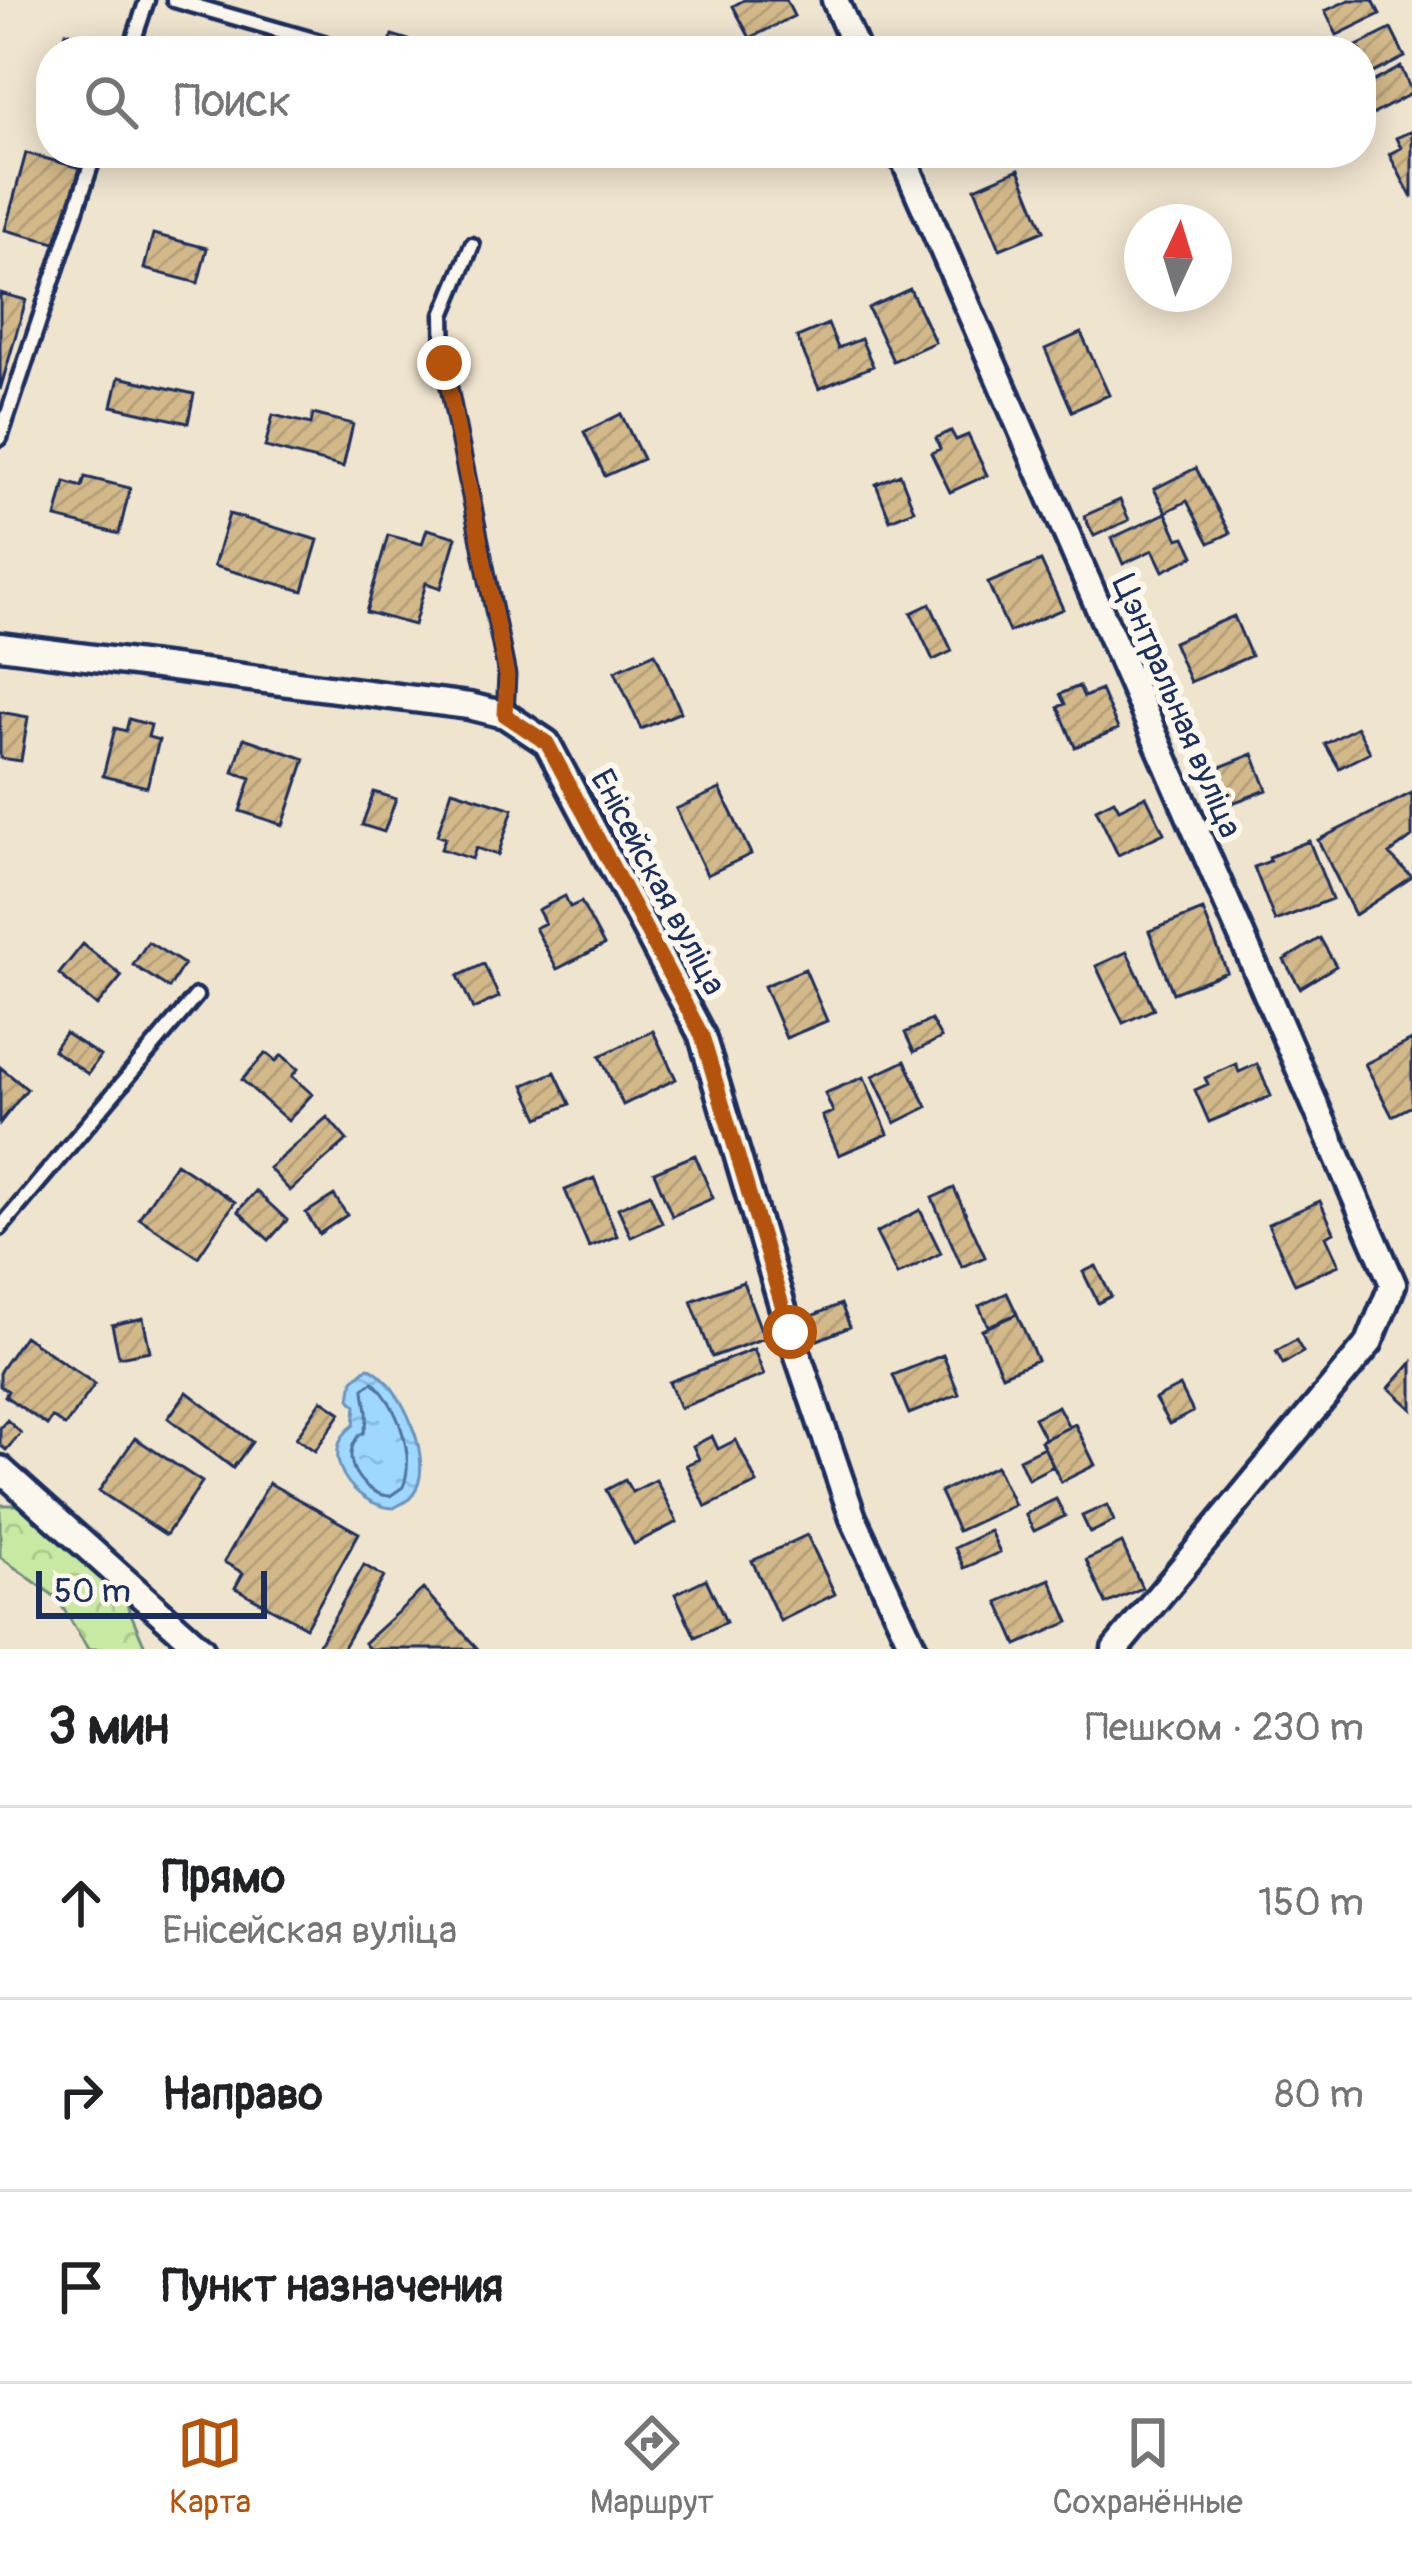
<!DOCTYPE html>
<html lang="ru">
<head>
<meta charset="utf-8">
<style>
	:root { --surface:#fff; --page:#f2f2f2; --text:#202124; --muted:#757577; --line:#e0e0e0; --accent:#b45309 }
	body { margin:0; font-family:Pangolin,sans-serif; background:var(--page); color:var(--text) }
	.compass { position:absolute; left:1124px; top:204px; width:108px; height:108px; border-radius:50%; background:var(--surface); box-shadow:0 6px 30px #0003; rotate:4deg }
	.scale { position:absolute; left:36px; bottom:30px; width:231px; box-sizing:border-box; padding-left:12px; border:6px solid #1b2f5e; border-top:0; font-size:33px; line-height:42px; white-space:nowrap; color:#1b2f5e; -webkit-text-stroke:9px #fbf7ec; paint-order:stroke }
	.stop { position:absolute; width:36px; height:36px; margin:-27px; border:9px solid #b45309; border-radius:50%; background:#fff }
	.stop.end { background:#b45309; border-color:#fff; box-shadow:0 3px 12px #0008 }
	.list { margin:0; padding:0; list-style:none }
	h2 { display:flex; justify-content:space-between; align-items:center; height:156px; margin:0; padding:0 48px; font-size:51px }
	h2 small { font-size:39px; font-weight:400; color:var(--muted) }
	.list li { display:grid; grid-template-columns:78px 1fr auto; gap:36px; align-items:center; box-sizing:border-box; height:192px; padding:0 48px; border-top:3px solid var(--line) }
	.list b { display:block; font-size:45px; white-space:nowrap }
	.list p { margin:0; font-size:39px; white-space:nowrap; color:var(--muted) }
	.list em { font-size:39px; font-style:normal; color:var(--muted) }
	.icon { flex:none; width:66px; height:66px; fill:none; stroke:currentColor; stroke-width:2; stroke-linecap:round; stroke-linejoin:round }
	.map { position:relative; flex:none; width:1412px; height:1649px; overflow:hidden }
	.search { position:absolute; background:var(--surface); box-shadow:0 6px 30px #0003; left:36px; right:36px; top:36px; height:132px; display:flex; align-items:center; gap:30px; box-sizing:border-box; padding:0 42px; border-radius:48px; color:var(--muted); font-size:45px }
	.sheet { height:732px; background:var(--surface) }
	nav { display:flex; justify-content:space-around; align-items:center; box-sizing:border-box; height:168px; border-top:3px solid var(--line); background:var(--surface); font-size:33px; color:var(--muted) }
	nav a { display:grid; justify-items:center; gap:6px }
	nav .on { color:var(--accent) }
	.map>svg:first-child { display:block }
	.forest { fill:url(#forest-crowns); stroke:#728c80; stroke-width:3 }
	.water { fill:url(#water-ripples); stroke:#6a94bf; stroke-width:3 }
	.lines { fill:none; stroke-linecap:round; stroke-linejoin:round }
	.shore { stroke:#4f739e; stroke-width:3 }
	.building { fill:url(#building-hatch); stroke:#1b2f5e; stroke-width:3 }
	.service-casing { stroke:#1b2f5e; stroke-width:21 }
	.minor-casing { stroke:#1b2f5e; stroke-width:33 }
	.service { stroke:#fbf7ec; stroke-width:12 }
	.minor { stroke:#fbf7ec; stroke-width:24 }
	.route { stroke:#b45309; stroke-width:15 }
	.labels { text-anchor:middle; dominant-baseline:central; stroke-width:12; stroke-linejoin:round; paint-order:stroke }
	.street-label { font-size:33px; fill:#1b2f5e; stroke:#fbf7ec }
</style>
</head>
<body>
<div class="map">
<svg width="1412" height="1649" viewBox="0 0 1412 1649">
	<defs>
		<pattern id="forest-crowns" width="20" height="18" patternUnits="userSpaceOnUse" patternTransform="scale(3)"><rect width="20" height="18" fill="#c8e9a2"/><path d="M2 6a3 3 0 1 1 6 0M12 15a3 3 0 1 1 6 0" fill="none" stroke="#abc88e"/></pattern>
		<pattern id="water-ripples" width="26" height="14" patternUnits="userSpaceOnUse" patternTransform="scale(3)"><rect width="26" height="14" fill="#9ed8ff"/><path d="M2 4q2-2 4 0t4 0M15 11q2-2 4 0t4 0" fill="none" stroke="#88badd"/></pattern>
		<pattern id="building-hatch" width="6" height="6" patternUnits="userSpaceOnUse" patternTransform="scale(3)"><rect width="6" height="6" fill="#d3b989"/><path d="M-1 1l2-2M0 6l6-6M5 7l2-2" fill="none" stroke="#b59f79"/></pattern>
	</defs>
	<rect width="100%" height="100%" fill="#efe4ce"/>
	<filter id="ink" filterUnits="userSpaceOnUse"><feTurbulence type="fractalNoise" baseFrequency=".00833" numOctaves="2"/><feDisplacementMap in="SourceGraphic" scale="24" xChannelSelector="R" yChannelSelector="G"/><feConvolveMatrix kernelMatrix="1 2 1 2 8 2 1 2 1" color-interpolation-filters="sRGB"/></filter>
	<g filter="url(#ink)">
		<path class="forest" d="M0 1505H30L121 1591 146 1649H88L57 1598 0 1557Z"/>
		<path class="water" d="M368 1367C401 1381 439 1467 411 1497 407 1502 400 1504 394 1508 353 1506 315 1452 354 1425L356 1406 350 1399 353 1380Z"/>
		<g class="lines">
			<path class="shore" d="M373 1382C397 1405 416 1454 403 1487L390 1496C366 1495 341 1465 355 1441 363 1426 361 1442 366 1425 370 1411 364 1401 364 1388Z"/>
		</g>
		<path class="building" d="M744 0H786L794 16 750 38 733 6Z
			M1349 0H1373L1380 14 1337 35 1325 11Z
			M1391 29 1405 57 1369 75 1361 51 1355 47Z
			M66 32 106 44 103 51H61Z
			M392 35 422 44 420 51H387Z
			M1401 67 1412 93 1361 121V88Z
			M1412 131V198L1389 154 1401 148 1396 138Z
			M26 153 80 168 59 244 5 230Z
			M1019 169 1044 231 1000 249 975 188Z
			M153 234 207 248 198 283 144 269Z
			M910 289 935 342 893 361 868 308Z
			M0 293 26 300 0 390Z
			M828 324 838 348 861 339 873 366 819 389 797 337Z
			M1081 333 1109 395 1072 411 1045 349Z
			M119 377 194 394 188 423 112 406Z
			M313 414 353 424 343 467 265 447 273 415 311 424Z
			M621 414 643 459 605 476 584 432Z
			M951 431 956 440 968 435 987 475 950 492 931 453 940 449 936 438Z
			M1196 468 1230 533 1209 543 1187 501 1166 512 1154 489Z
			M900 474 914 510 890 520 876 484Z
			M85 477 130 488 119 534 56 518 65 482 82 487Z
			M1120 500 1129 520 1094 536 1084 516Z
			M1166 513 1178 539 1185 537 1194 556 1163 571 1153 550 1123 564 1112 538Z
			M229 514 318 540 303 591 214 566Z
			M427 529 456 537 441 588 426 583 414 625 366 612 388 535 422 544Z
			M1041 561 1063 609 1009 632 988 583Z
			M930 604 952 651 933 660 911 613Z
			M1234 616 1251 656 1190 682 1173 642Z
			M655 653 681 712 641 729 615 671Z
			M1079 686 1084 697 1101 690 1118 729 1075 747 1058 707 1065 704 1060 694Z
			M0 712 28 717 21 761 0 758Z
			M129 719 151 725 148 737 159 740 147 787 103 776 115 728 126 731Z
			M1357 727 1370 752 1339 768 1325 744Z
			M244 738 305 759 283 825 240 811 251 778 233 772Z
			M1253 754 1267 790 1224 806 1210 771Z
			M720 789 751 854 707 875 676 809Z
			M452 790 513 809 498 855 476 848 472 859 441 849 445 838 437 835Z
			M374 792 396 799 384 832 362 825Z
			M1412 793V837L1389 854 1412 877 1355 915 1318 840Z
			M1146 796 1164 833 1118 855 1096 809 1114 800 1119 809Z
			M1309 841 1332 899 1275 921 1254 867 1270 861 1269 857Z
			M565 896 570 907 581 902 604 945 557 969 535 928 545 923 538 910Z
			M1203 910 1227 972 1173 993 1149 931Z
			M1320 938 1336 966 1300 988 1284 960Z
			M148 942 184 964 169 988 133 965Z
			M83 944 122 976 97 1006 59 974Z
			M1127 952 1154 1009 1123 1023 1096 966Z
			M484 964 499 997 473 1009 458 976Z
			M805 969 827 1021 786 1038 764 986Z
			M931 1020 941 1038 914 1052 905 1033Z
			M653 1031 676 1079 623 1105 600 1056Z
			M65 1033 100 1056 88 1074 53 1050Z
			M1412 1040V1106L1392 1116 1365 1064Z
			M266 1053 276 1061 282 1055 298 1069 292 1076 312 1094 288 1121 242 1080Z
			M905 1061 927 1107 895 1123 873 1076Z
			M1236 1064 1239 1072 1257 1064 1271 1096 1209 1122 1195 1090 1208 1084 1205 1078Z
			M0 1067 27 1089 0 1123Z
			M555 1072 570 1104 539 1118 524 1085Z
			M864 1077 888 1134 839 1155 822 1116 833 1112 825 1093Z
			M327 1117 347 1140 290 1191 269 1168Z
			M695 1155 713 1198 672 1216 654 1172Z
			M176 1163 235 1202 198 1257 139 1218Z
			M594 1178 617 1236 589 1247 565 1190Z
			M954 1188 985 1257 962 1267 932 1198Z
			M256 1191 287 1220 269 1240 238 1211Z
			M650 1194 662 1223 631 1237 618 1208Z
			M334 1195 347 1215 319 1234 306 1213Z
			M1320 1201 1334 1232 1326 1236 1339 1265 1295 1284 1268 1224Z
			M920 1210 941 1253 897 1275 876 1233Z
			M1096 1266 1111 1296 1098 1303 1083 1272Z
			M743 1282 764 1338 712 1357 691 1301Z
			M1007 1293 1017 1314 988 1326 979 1306Z
			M841 1304 850 1327 818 1340 809 1317Z
			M1017 1314 1037 1360 1002 1375 982 1330Z
			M143 1318 150 1351 119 1357 112 1325Z
			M24 1336 95 1384 65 1426 52 1417 47 1425 5 1396 8 1391 0 1386V1371Z
			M1296 1340 1303 1352 1283 1364 1276 1351Z
			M754 1349 764 1375 680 1408 669 1382Z
			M943 1355 959 1394 909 1414 893 1375Z
			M1412 1362V1409L1389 1388Z
			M1180 1386 1193 1412 1169 1424 1155 1399Z
			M187 1392 252 1442 233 1468 168 1418Z
			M322 1400 341 1413 315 1451 296 1438Z
			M1058 1406 1069 1427 1045 1439 1034 1418Z
			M7 1420 21 1433 6 1450 0 1445V1428Z
			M1075 1424 1095 1465 1061 1482 1041 1441Z
			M712 1436 718 1449 736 1440 757 1483 706 1507 686 1465 699 1459 693 1446Z
			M135 1438 202 1482 166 1535 99 1491Z
			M1044 1447 1053 1466 1028 1479 1019 1459Z
			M996 1466 1014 1505 958 1531 940 1492Z
			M625 1480 632 1492 656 1480 677 1522 634 1544 606 1490Z
			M269 1483 359 1533 306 1627 235 1588 243 1573 224 1562Z
			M1056 1499 1065 1516 1034 1531 1025 1514Z
			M1107 1505 1114 1521 1090 1533 1082 1516Z
			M990 1531 1000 1552 964 1568 955 1548Z
			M807 1535 835 1594 780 1621 752 1561Z
			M1122 1543 1142 1588 1106 1604 1086 1560Z
			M364 1565 384 1577 342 1649H316Z
			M706 1579 726 1622 695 1637 675 1594Z
			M1050 1579 1069 1622 1017 1645 998 1602Z
			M423 1589 478 1649H369L364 1643Z"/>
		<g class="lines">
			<defs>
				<path id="service" d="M174 0 324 43
					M130 51 147 0
					M472 245 443 315 444 363 507 675 505 715
					M0 438 95 153
					M0 1228 196 996"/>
				<path id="minor" d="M835 0 857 51
					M901 153 1393 1284 1369 1343 1115 1649
					M0 646 469 706 505 715 547 743 702 1036 790 1332 853 1518 914 1649
					M0 1469 201 1649"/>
			</defs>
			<use href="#service" class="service-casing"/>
			<use href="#minor" class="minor-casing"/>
			<use href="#service" class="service"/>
			<use href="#minor" class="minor"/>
		</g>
	</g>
	<g class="lines" filter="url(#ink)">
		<path class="route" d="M444 363 507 676 505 715 547 743 702 1036 790 1332"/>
	</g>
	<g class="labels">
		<g class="street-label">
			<text transform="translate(1177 706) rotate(67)">Цэнтральная вуліца</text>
			<text transform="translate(658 882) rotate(62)">Енісейская вуліца</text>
		</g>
	</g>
</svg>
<svg class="compass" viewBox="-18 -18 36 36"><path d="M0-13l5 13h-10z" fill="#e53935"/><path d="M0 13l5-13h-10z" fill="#757577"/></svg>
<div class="scale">50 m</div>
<div class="stop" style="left:790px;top:1332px"></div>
<div class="stop end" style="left:444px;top:363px"></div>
<div class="search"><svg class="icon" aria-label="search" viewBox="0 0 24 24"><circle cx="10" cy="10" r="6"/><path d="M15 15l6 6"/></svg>Поиск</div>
</div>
<section class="sheet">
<h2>3 мин<small>Пешком · 230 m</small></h2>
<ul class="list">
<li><svg class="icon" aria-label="ahead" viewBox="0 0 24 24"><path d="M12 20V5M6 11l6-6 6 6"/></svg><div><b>Прямо</b><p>Енісейская вуліца</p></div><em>150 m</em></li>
<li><svg class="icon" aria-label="right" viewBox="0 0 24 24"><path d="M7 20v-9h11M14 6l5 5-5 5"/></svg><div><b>Направо</b></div><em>80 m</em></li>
<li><svg class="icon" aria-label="arrive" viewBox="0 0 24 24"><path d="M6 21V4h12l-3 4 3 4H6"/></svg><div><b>Пункт назначения</b></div></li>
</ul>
</section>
<nav>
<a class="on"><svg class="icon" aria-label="map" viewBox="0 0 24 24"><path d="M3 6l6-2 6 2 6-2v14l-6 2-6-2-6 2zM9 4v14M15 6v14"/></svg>Карта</a>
<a><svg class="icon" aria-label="directions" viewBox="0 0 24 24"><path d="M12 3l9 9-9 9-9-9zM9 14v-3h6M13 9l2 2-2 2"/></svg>Маршрут</a>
<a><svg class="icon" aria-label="saved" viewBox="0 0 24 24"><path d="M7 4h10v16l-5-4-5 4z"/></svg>Сохранённые</a>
</nav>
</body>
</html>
